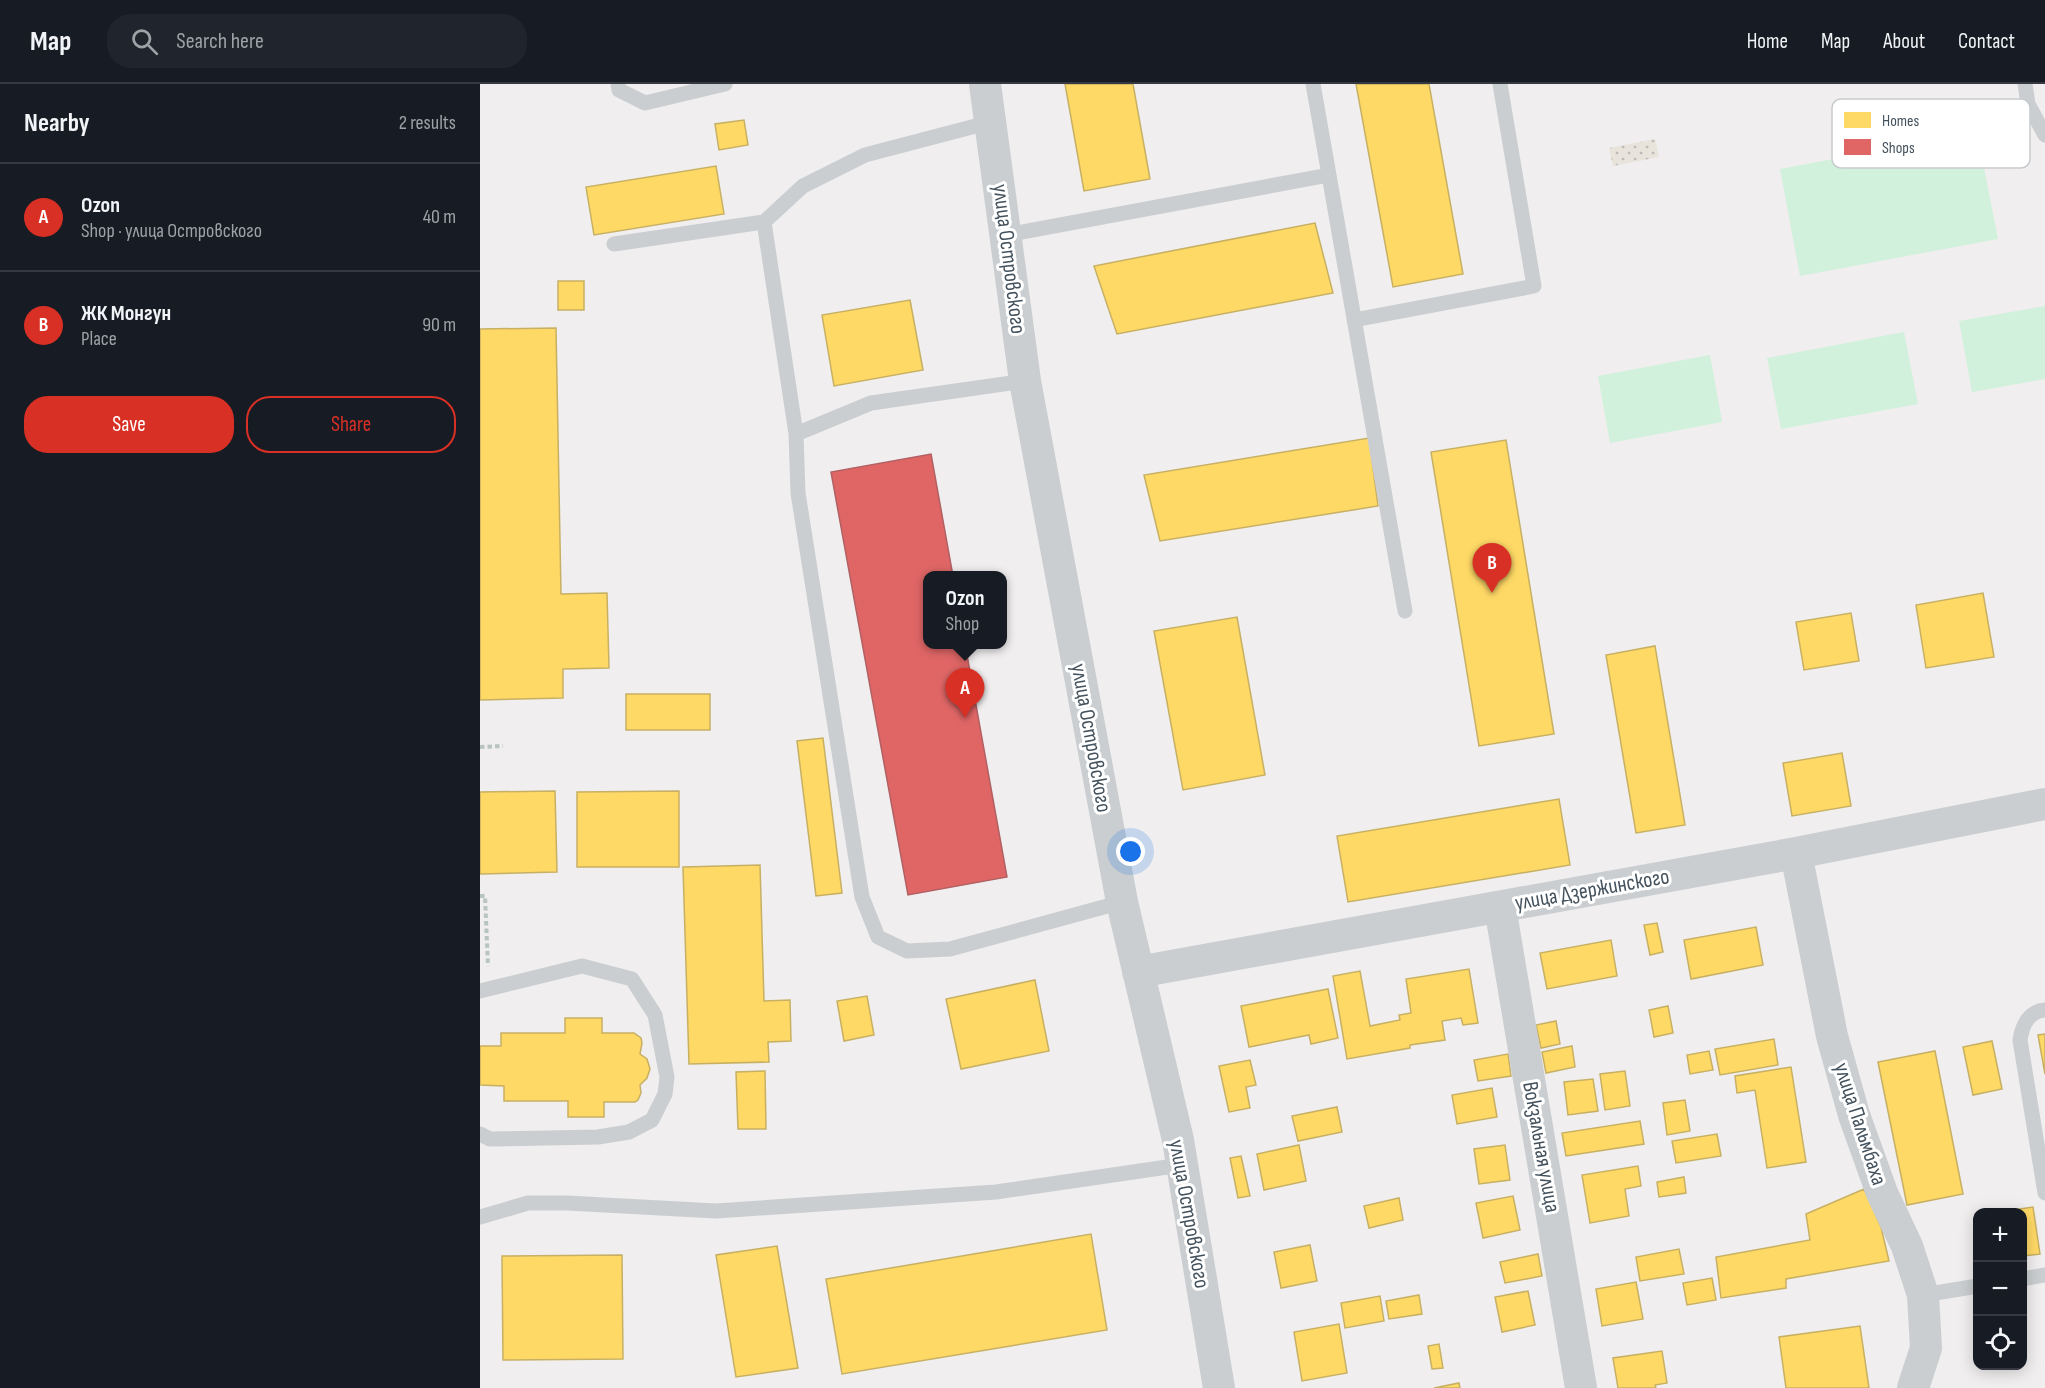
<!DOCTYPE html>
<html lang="en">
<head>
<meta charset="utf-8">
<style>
	:root { --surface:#171b24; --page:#20242c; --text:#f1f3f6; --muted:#9ea1a6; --line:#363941; --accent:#d93025 }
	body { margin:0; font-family:"Sofia Sans Condensed",sans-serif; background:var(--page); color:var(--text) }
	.controls { position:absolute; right:18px; bottom:18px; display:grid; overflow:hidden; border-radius:12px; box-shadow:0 3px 15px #0003 }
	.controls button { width:54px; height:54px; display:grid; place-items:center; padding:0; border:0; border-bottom:2px solid var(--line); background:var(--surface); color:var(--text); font:30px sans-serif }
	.you { position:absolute; left:651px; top:768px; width:21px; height:21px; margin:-15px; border:4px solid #fff; border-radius:50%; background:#1a73e8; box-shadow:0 0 0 9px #1a73e833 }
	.badge { display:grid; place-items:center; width:39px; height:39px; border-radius:50%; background:var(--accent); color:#fff; font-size:20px; font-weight:700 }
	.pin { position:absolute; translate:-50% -50px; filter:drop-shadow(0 2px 3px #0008) }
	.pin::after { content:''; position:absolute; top:32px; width:21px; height:18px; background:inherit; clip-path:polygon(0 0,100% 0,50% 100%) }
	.popup { position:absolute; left:443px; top:487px; width:84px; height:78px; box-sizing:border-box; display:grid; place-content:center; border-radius:12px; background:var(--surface); filter:drop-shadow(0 2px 4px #0005); font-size:20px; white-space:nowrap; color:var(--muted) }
	.popup b { font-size:22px; color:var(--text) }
	.popup::after { content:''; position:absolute; left:50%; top:100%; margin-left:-12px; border:12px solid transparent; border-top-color:var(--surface) }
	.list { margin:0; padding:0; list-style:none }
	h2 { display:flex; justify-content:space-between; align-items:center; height:78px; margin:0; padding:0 24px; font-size:26px }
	h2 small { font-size:20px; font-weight:400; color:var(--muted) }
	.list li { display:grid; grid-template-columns:39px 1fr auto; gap:18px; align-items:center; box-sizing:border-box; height:108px; padding:0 24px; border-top:2px solid var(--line) }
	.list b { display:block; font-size:22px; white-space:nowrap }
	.list p { margin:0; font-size:20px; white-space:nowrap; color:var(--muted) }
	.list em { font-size:20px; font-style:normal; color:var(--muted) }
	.actions { display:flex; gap:12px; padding:18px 24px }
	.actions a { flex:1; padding:14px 0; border:2px solid var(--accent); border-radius:24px; text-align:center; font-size:21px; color:var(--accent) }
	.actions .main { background:var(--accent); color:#fff }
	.icon { flex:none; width:33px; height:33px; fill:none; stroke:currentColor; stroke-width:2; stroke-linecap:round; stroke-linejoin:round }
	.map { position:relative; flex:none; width:1565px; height:1304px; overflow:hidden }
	header { display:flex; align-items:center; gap:36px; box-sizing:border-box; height:84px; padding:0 30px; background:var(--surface); border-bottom:2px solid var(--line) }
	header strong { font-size:28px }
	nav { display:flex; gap:33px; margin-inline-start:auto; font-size:21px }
	.search { width:420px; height:54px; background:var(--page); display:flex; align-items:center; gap:15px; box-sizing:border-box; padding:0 21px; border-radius:24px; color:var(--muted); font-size:22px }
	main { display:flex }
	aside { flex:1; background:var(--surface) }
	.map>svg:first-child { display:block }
	.sand { fill:url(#sand-dots) }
	.green { fill:#d1f1dc }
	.homes { fill:#ffd966; stroke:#c7b063; stroke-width:1.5 }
	.shops { fill:#e06666; stroke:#b16063; stroke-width:1.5 }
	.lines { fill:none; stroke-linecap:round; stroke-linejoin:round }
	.path { stroke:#b7c4c0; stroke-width:4; stroke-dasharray:4.5 3; stroke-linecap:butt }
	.service { stroke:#caced0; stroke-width:15 }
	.minor { stroke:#caced0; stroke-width:32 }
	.labels { text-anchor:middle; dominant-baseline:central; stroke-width:6; stroke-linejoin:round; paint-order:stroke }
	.street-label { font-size:22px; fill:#44525d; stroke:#fff }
	.key { fill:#fff; stroke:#c7cbce; stroke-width:1.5 }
	.key-label { font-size:16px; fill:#44525d }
</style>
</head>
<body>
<header>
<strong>Map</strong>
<div class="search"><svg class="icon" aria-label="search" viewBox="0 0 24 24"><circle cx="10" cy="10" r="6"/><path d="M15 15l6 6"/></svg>Search here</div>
<nav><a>Home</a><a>Map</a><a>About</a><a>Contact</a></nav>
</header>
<main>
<aside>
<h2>Nearby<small>2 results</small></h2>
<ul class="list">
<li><span class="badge">A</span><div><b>Ozon</b><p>Shop · улица Островского</p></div><em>40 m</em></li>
<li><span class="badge">B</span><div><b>ЖК Монгун</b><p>Place</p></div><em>90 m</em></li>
</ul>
<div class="actions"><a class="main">Save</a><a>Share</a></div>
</aside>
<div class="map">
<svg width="1565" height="1304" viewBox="0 0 1565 1304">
	<defs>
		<pattern id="sand-dots" width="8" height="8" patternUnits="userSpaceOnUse" patternTransform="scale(1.5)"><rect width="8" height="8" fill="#e8e4dc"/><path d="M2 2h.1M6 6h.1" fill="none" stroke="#bebbb6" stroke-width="1.8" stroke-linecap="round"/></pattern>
	</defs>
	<rect width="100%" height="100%" fill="#f0eeee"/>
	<path class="sand" d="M1175 55 1179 73 1133 82 1129 64Z"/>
	<path class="green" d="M1497 48 1518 155 1320 192 1300 85Z
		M1565 222V295L1492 308 1479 237Z
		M1424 248 1438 320 1301 345 1287 274Z
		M1230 271 1242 338 1130 359 1118 292Z"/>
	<path class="homes" d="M585 0H653L670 95 604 107Z
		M876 0H949L983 190 913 203Z
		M264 36 268 61 239 66 235 40Z
		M236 82 244 130 114 151 106 103Z
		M835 139 853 209 637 250 614 182Z
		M78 197H104V226H78Z
		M430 216 443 286 354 302 342 231Z
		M76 244 81 510 127 509 129 584 83 585V614L0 616V245Z
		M889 354 898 422 680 457 664 391Z
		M1026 356 1074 650 999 662 951 368Z
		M1503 509 1514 573 1446 584 1436 521Z
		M1371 529 1379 577 1324 586 1316 538Z
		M757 533 785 691 703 706 674 547Z
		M1175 562 1205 741 1156 749 1126 571Z
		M146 610H230V646H146Z
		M343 654 362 809 336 812 317 657Z
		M1362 669 1371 722 1312 732 1303 679Z
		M75 707 77 788 0 790V708Z
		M199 707V783H97V708Z
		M1079 715 1090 781 868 818 857 752Z
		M280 781 284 917 310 916 311 957 288 958 289 978 209 980 203 783Z
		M1177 839 1183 868 1170 871 1164 841Z
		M1276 843 1283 881 1211 895 1204 856Z
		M1131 856 1137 892 1067 905 1060 869Z
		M989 885 998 939 983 941 981 934 962 937 965 956 930 961V964L867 975 853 892 880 887 890 942 920 936 919 931 931 929 926 895Z
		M555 896 569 967 481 985 466 915Z
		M848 905 858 954 831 960 829 951 769 963 761 922Z
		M387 912 394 951 364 957 357 917Z
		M1188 922 1193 949 1174 953 1169 926Z
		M85 934H122V949H154L161 954 162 959 160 970 167 975 170 985 167 994 160 1001 161 1009 158 1016 155 1018H124V1033H88V1017H24V1002L0 1001V962H21V949H85Z
		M1076 937 1080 960 1061 964 1056 941Z
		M1565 950V990L1558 951Z
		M1294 955 1298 981 1240 991 1235 965Z
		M1512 957 1522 1005 1493 1011 1483 963Z
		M1092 962 1095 983 1066 989 1062 968Z
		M1229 967 1233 986 1210 990 1207 971Z
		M1455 967 1483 1110 1427 1121 1398 978Z
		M1028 970 1031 992 998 997 994 976Z
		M770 976 776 1001 766 1003 770 1024 749 1028 739 982Z
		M1311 983 1326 1078 1287 1084 1275 1006 1257 1009 1255 992Z
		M285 987 286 1045H258L256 988Z
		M1145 987 1150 1022 1125 1026 1120 990Z
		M1113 995 1118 1027 1088 1031 1084 998Z
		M1012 1004 1017 1033 977 1040 972 1011Z
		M1205 1016 1210 1047 1187 1051 1183 1019Z
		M857 1023 862 1048 818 1057 812 1032Z
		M1160 1037 1164 1060 1086 1072 1082 1049Z
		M1237 1050 1241 1072 1196 1079 1192 1057Z
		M819 1061 826 1097 784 1106 777 1070Z
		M1025 1061 1030 1096 999 1100 994 1065Z
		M761 1072 770 1112 758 1114 750 1074Z
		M1158 1082 1161 1102 1145 1105 1149 1132 1110 1139 1102 1091Z
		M1204 1093 1206 1109 1179 1113 1177 1098Z
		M1384 1105 1401 1143 1409 1177 1306 1195V1204L1241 1214 1236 1173 1330 1156 1326 1130Z
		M1033 1112 1040 1146 1003 1154 996 1119Z
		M919 1114 923 1136 889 1144 884 1122Z
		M1553 1123 1560 1170 1542 1172V1128H1526V1127Z
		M611 1150 627 1246 362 1290 346 1195Z
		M830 1161 837 1197 801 1204 794 1168Z
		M297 1162 318 1284 256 1293 236 1171Z
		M1199 1165 1204 1190 1160 1197 1156 1173Z
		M1058 1170 1062 1192 1025 1199 1020 1178Z
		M142 1171 143 1275 23 1276 22 1172Z
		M1232 1194 1236 1216 1207 1221 1203 1199Z
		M1156 1198 1163 1235 1122 1242 1116 1205Z
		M1048 1207 1055 1241 1022 1248 1015 1213Z
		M939 1211 942 1230 909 1235 906 1217Z
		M900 1212 904 1237 865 1244 861 1219Z
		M859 1240 867 1289 822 1297 814 1248Z
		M1380 1242 1389 1304H1306L1299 1253Z
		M959 1260 963 1284 952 1285 948 1262Z
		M1182 1267 1187 1299 1175 1301 1176 1304H1138L1133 1274Z
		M979 1299 980 1304H954Z"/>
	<path class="shops" d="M451 370 473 492H448V560H485L527 793 428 811 351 388Z"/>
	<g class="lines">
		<path class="path" d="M0 663 23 662
			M0 812H5L8 882"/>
		<path class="service" d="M138 0 139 6 165 19 245 0
			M1545 0 1548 20 1565 51
			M849 91 925 527
			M284 138 316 350
			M526 151 849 91 833 0
			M134 160 284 138 323 102 385 71 511 38
			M874 236 1054 202 1020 0
			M545 297 391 319 316 350 318 409 382 813 398 853 427 867 470 865 642 818
			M0 907 102 882 152 895 175 931 187 993 185 1010 172 1036 149 1048 118 1053 10 1055 0 1050
			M1565 926C1549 927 1542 942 1540 956L1565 1109
			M0 1133 48 1119H87L236 1127 516 1108 701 1081
			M1542 1195 1565 1191
			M1443 1211 1498 1202"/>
		<path class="minor" d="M505 0 545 297 642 818 698 1056 739 1304
			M1316 769 1352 952 1374 1031 1402 1109 1427 1162 1443 1211 1446 1264 1433 1304
			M1020 823 1101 1304
			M658 888 1316 769 1565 720"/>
	</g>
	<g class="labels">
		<g class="street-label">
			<text transform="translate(529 175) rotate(83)">улица Островского</text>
			<text transform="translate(611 654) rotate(80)">улица Островского</text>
			<text transform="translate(1112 806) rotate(-10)">улица Дзержинского</text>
			<text transform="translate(1380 1040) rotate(72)">улица Пальмбаха</text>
			<text transform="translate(1061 1063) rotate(80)">Вокзальная улица</text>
			<text transform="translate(709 1130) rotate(80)">улица Островского</text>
		</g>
	</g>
	<rect x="1352" y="15" width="198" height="69" rx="9" class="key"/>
	<rect x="1364" y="28" width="27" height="16" fill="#ffd966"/>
	<rect x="1364" y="55" width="27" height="16" fill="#e06666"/>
	<g class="key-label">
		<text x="1402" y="42">Homes</text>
		<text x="1402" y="69">Shops</text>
	</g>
</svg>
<div class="controls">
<button>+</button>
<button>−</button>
<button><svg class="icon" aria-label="locate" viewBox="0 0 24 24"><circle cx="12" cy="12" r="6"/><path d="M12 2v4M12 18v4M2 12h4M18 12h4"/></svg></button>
</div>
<div class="you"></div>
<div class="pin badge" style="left:485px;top:634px">A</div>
<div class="popup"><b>Ozon</b>Shop</div>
<div class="pin badge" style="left:1012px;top:509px">B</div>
</div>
</main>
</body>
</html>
